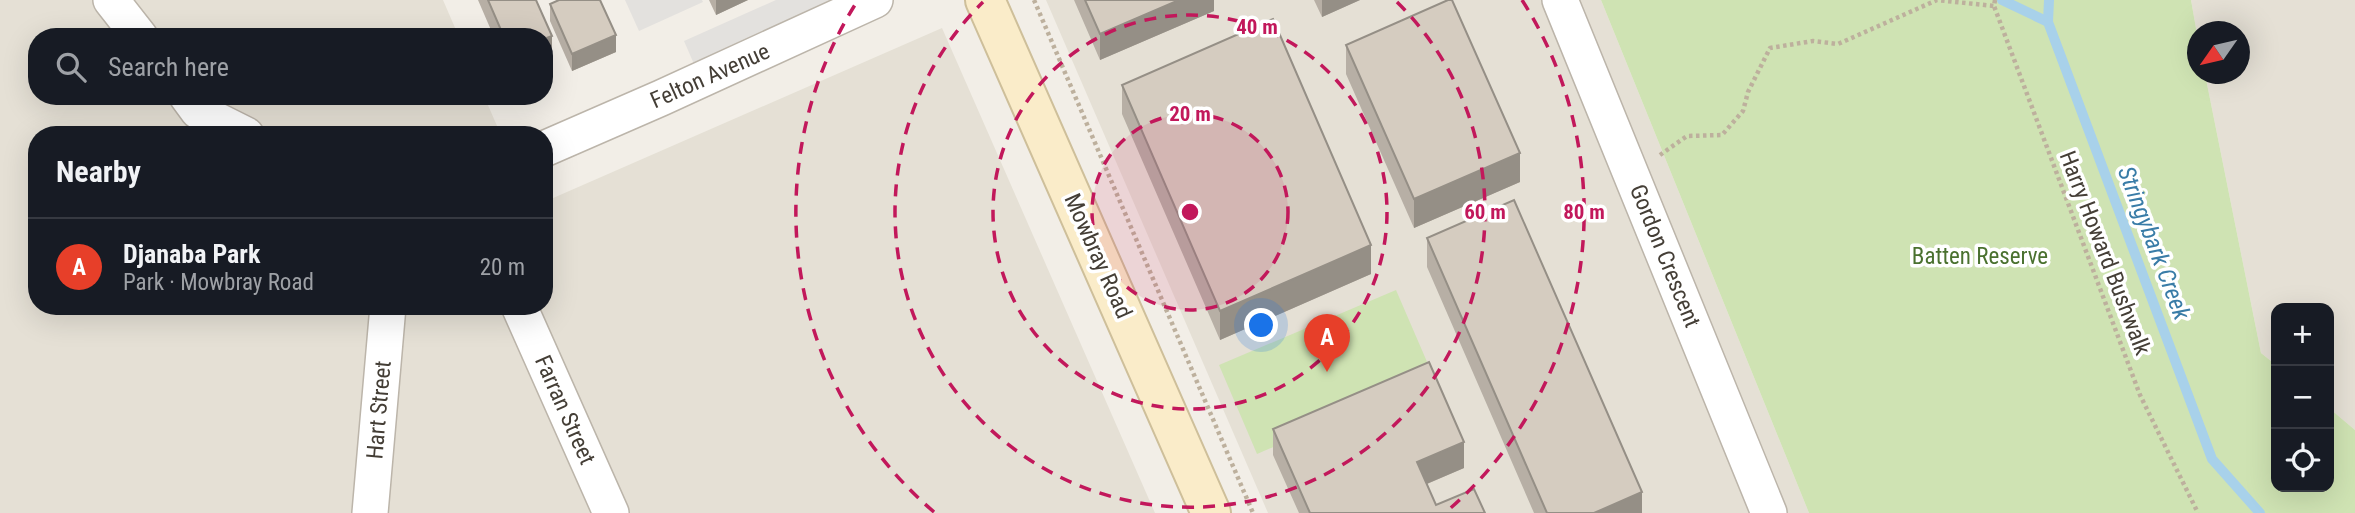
<!DOCTYPE html>
<html lang="en">
<head>
<meta charset="utf-8">
<style>
	:root { --surface:#171b24; --page:#20242c; --text:#f1f3f6; --muted:#9ea1a6; --line:#363941; --accent:#e73f29 }
	body { margin:0; font-family:"Roboto Condensed",sans-serif; background:var(--page); color:var(--text) }
	.controls { position:absolute; right:21px; bottom:21px; display:grid; overflow:hidden; border-radius:14px; box-shadow:0 7px 28px #0002 }
	.controls button { width:63px; height:63px; display:grid; place-items:center; padding:0; border:0; border-bottom:2px solid var(--line); background:var(--surface); color:var(--text); font:35px sans-serif }
	.compass { position:absolute; left:2187px; top:21px; width:63px; height:63px; border-radius:50%; background:var(--surface); box-shadow:0 7px 28px #0002; rotate:236deg }
	.you { position:absolute; left:1262px; top:326px; width:24px; height:24px; margin:-18px; border:5px solid #fff; border-radius:50%; background:#1a73e8; box-shadow:0 0 0 10px #1a73e833 }
	.badge { display:grid; place-items:center; width:46px; height:46px; border-radius:50%; background:var(--accent); color:#fff; font-size:23px; font-weight:700 }
	.pin { position:absolute; translate:-50% -58px; filter:drop-shadow(0 2px 4px #0008) }
	.pin::after { content:''; position:absolute; top:37px; width:24px; height:21px; background:inherit; clip-path:polygon(0 0,100% 0,50% 100%) }
	.list { margin:0; padding:0; list-style:none }
	h2 { display:flex; justify-content:space-between; align-items:center; height:91px; margin:0; padding:0 28px; font-size:30px }
	h2 small { font-size:23px; font-weight:400; color:var(--muted) }
	.list li { display:grid; grid-template-columns:46px 1fr auto; gap:21px; align-items:center; box-sizing:border-box; height:98px; padding:0 28px; border-top:2px solid var(--line) }
	.list b { display:block; font-size:26px; white-space:nowrap }
	.list p { margin:0; font-size:23px; white-space:nowrap; color:var(--muted) }
	.list em { font-size:23px; font-style:normal; color:var(--muted) }
	.icon { flex:none; width:38px; height:38px; fill:none; stroke:currentColor; stroke-width:2; stroke-linecap:round; stroke-linejoin:round }
	.map { position:relative; flex:none; width:2355px; height:513px; overflow:hidden }
	.search { position:absolute; background:var(--surface); box-shadow:0 7px 28px #0002; left:28px; top:28px; width:525px; height:77px; display:flex; align-items:center; gap:18px; box-sizing:border-box; padding:0 24px; border-radius:28px; color:var(--muted); font-size:26px }
	.panel { position:absolute; background:var(--surface); box-shadow:0 7px 28px #0002; left:28px; top:126px; width:525px; height:189px; border-radius:28px }
	.map>svg:first-child { display:block }
	.residential { fill:#e5e0d5 }
	.green { fill:#cfe3b3 }
	.parking { fill:#e3e1de }
	.lines { fill:none; stroke-linecap:round; stroke-linejoin:round }
	.stream { stroke:#a8d1ea; stroke-width:10 }
	.street-casing { stroke:#bcb5aa; stroke-width:38 }
	.secondary-casing { stroke:#cebf9a; stroke-width:42 }
	.path { stroke:#bdb09d; stroke-width:4.5; stroke-dasharray:3.5 3.5; stroke-linecap:butt }
	.street { stroke:#fff; stroke-width:35 }
	.secondary { stroke:#faecc9; stroke-width:38 }
	.wall { fill:#b7afa5 }
	.shaded-wall { fill:#958f86 }
	.building { fill:#d5ccc0; stroke:#958f86; stroke-width:2 }
	.ring { fill:none; stroke:#c2185b; stroke-width:3.5; stroke-dasharray:12 9 }
	.labels { text-anchor:middle; dominant-baseline:central; stroke-width:7; stroke-linejoin:round; paint-order:stroke }
	.street-label { font-size:23px; fill:#443e36; stroke:#fff }
	.park-label { font-size:23px; fill:#4a712f; stroke:#fff }
	.water-label { font-size:24px; font-style:italic; fill:#397ca7; stroke:#fff }
	.centre { fill:#c2185b; stroke:#fff; stroke-width:3.5 }
	.ring-label { font-size:21px; text-anchor:middle; font-weight:bold; fill:#c2185b; stroke:#fff; stroke-width:7; stroke-linejoin:round; paint-order:stroke }
</style>
</head>
<body>
<div class="map">
<svg width="2355" height="513" viewBox="0 0 2355 513">
	<rect width="100%" height="100%" fill="#f2eee7"/>
	<path class="residential" d="M0 0H443L459 37H37V96H484L501 135H37V306H544V202L942 28 1155 513H0Z
		M1046 0H1601L1809 513H1268Z
		M2191 0H2355V430L2329 408V308H2276V365L2261 353 2205 74H2240V32H2198L2197 34Z"/>
	<path class="green" d="M1601 0H2191L2197 34 2198 74H2205L2261 353 2276 365V487H2329V408L2355 430V513H1809Z
		M1396 290 1434 378 1257 454 1219 365Z"/>
	<path class="parking" d="M625 0H702L703 2 639 31Z
		M776 0H838L694 64 684 41Z"/>
	<g class="lines">
		<path class="stream" d="M2002 0 2048 22 2212 459 2260 513
			M2048 22 2049 0"/>
		<defs>
			<path id="street" d="M111 0 140 37
				M1560 0 1769 513
				M187 96 198 111 246 135
				M544 149 661 98 875 0
				M519 306 611 513
				M370 513 388 306"/>
			<path id="secondary" d="M985 0 1211 513"/>
		</defs>
		<use href="#street" class="street-casing"/>
		<use href="#secondary" class="secondary-casing"/>
		<path class="path" d="M1034 0 1253 513
			M1995 0 1994 6 2140 395 2198 513
			M1660 155 1687 136 1722 135 1743 111 1748 92 1770 48 1813 41 1838 44 1937 0 1994 6"/>
		<use href="#street" class="street"/>
		<use href="#secondary" class="secondary"/>
	</g>
	<path class="wall" d="M478 0H536L552 58 544 61V37H494Z
		M709 0H748L716 15Z
		M1074 0H1214V11L1100 60Z
		M1314 0H1360L1322 17Z
		M550 4 616 52 572 71 550 21Z
		M1346 45 1520 182 1414 228 1346 74Z
		M1122 85 1371 274 1220 340 1122 114Z
		M1427 238 1642 513H1534L1427 267Z
		M1273 429 1464 468 1427 484 1436 505 1485 513H1299L1273 455Z"/>
	<path class="shaded-wall" d="M716 0H748L716 15Z
		M1179 0H1214V11L1100 60V34Z
		M1322 0H1360L1322 17Z
		M616 35V52L572 71V54Z
		M552 36V58L544 61V39Z
		M1520 153V182L1414 228V199Z
		M1371 245V274L1220 340V311Z
		M1464 442V468L1417 488V462Z
		M1642 492V513H1594Z"/>
	<path class="building" d="M488 0H536L552 36 544 39V37H504Z
		M559 0H600L616 35 572 54 550 4Z
		M1085 0H1179L1100 34Z
		M1448 0H1452L1520 153 1414 199 1346 45Z
		M1273 19 1371 245 1220 311 1122 85Z
		M1514 200 1642 492 1594 513H1547L1427 238Z
		M1429 362 1464 442 1417 462 1436 505 1474 489 1485 513H1310L1273 429Z"/>
	<circle cx="1190" cy="212" r="98" fill="#c2185b" fill-opacity=".12"/>
	<g class="ring">
		<circle cx="1190" cy="212" r="98"/>
		<circle cx="1190" cy="212" r="197"/>
		<path d="M1397 2A295 295 0 1 1 983 2"/>
		<path d="M934 512A394 394 0 0 1 858 0M1522 0A394 394 0 0 1 1446 512"/>
	</g>
	<g class="labels">
		<g class="street-label">
			<text transform="translate(710 76) rotate(-24)">Felton Avenue</text>
			<text transform="translate(2105 253) rotate(69)">Harry Howard Bushwalk</text>
			<text transform="translate(1098 256) rotate(66)">Mowbray Road</text>
			<text transform="translate(1665 256) rotate(68)">Gordon Crescent</text>
			<text transform="translate(379 410) rotate(-85)">Hart Street</text>
			<text transform="translate(565 410) rotate(66)">Farran Street</text>
		</g>
		<g class="park-label">
			<text x="1980" y="256">Batten Reserve</text>
		</g>
		<g class="water-label">
			<text transform="translate(2154 243) rotate(69)">Stringybark Creek</text>
		</g>
	</g>
	<circle cx="1190" cy="212" r="10" class="centre"/>
	<g class="ring-label">
		<text x="1257" y="34">40 m</text>
		<text x="1190" y="121">20 m</text>
		<text x="1485" y="219">60 m</text>
		<text x="1584" y="219">80 m</text>
	</g>
</svg>
<div class="controls">
<button>+</button>
<button>−</button>
<button><svg class="icon" aria-label="locate" viewBox="0 0 24 24"><circle cx="12" cy="12" r="6"/><path d="M12 2v4M12 18v4M2 12h4M18 12h4"/></svg></button>
</div>
<svg class="compass" viewBox="-18 -18 36 36"><path d="M0-13l5 13h-10z" fill="#e53935"/><path d="M0 13l5-13h-10z" fill="#9ea1a6"/></svg>
<div class="you"></div>
<div class="pin badge" style="left:1327px;top:372px">A</div>
<div class="search"><svg class="icon" aria-label="search" viewBox="0 0 24 24"><circle cx="10" cy="10" r="6"/><path d="M15 15l6 6"/></svg>Search here</div>
<section class="panel">
<h2>Nearby<small></small></h2>
<ul class="list">
<li><span class="badge">A</span><div><b>Djanaba Park</b><p>Park · Mowbray Road</p></div><em>20 m</em></li>
</ul>
</section>
</div>
</body>
</html>
